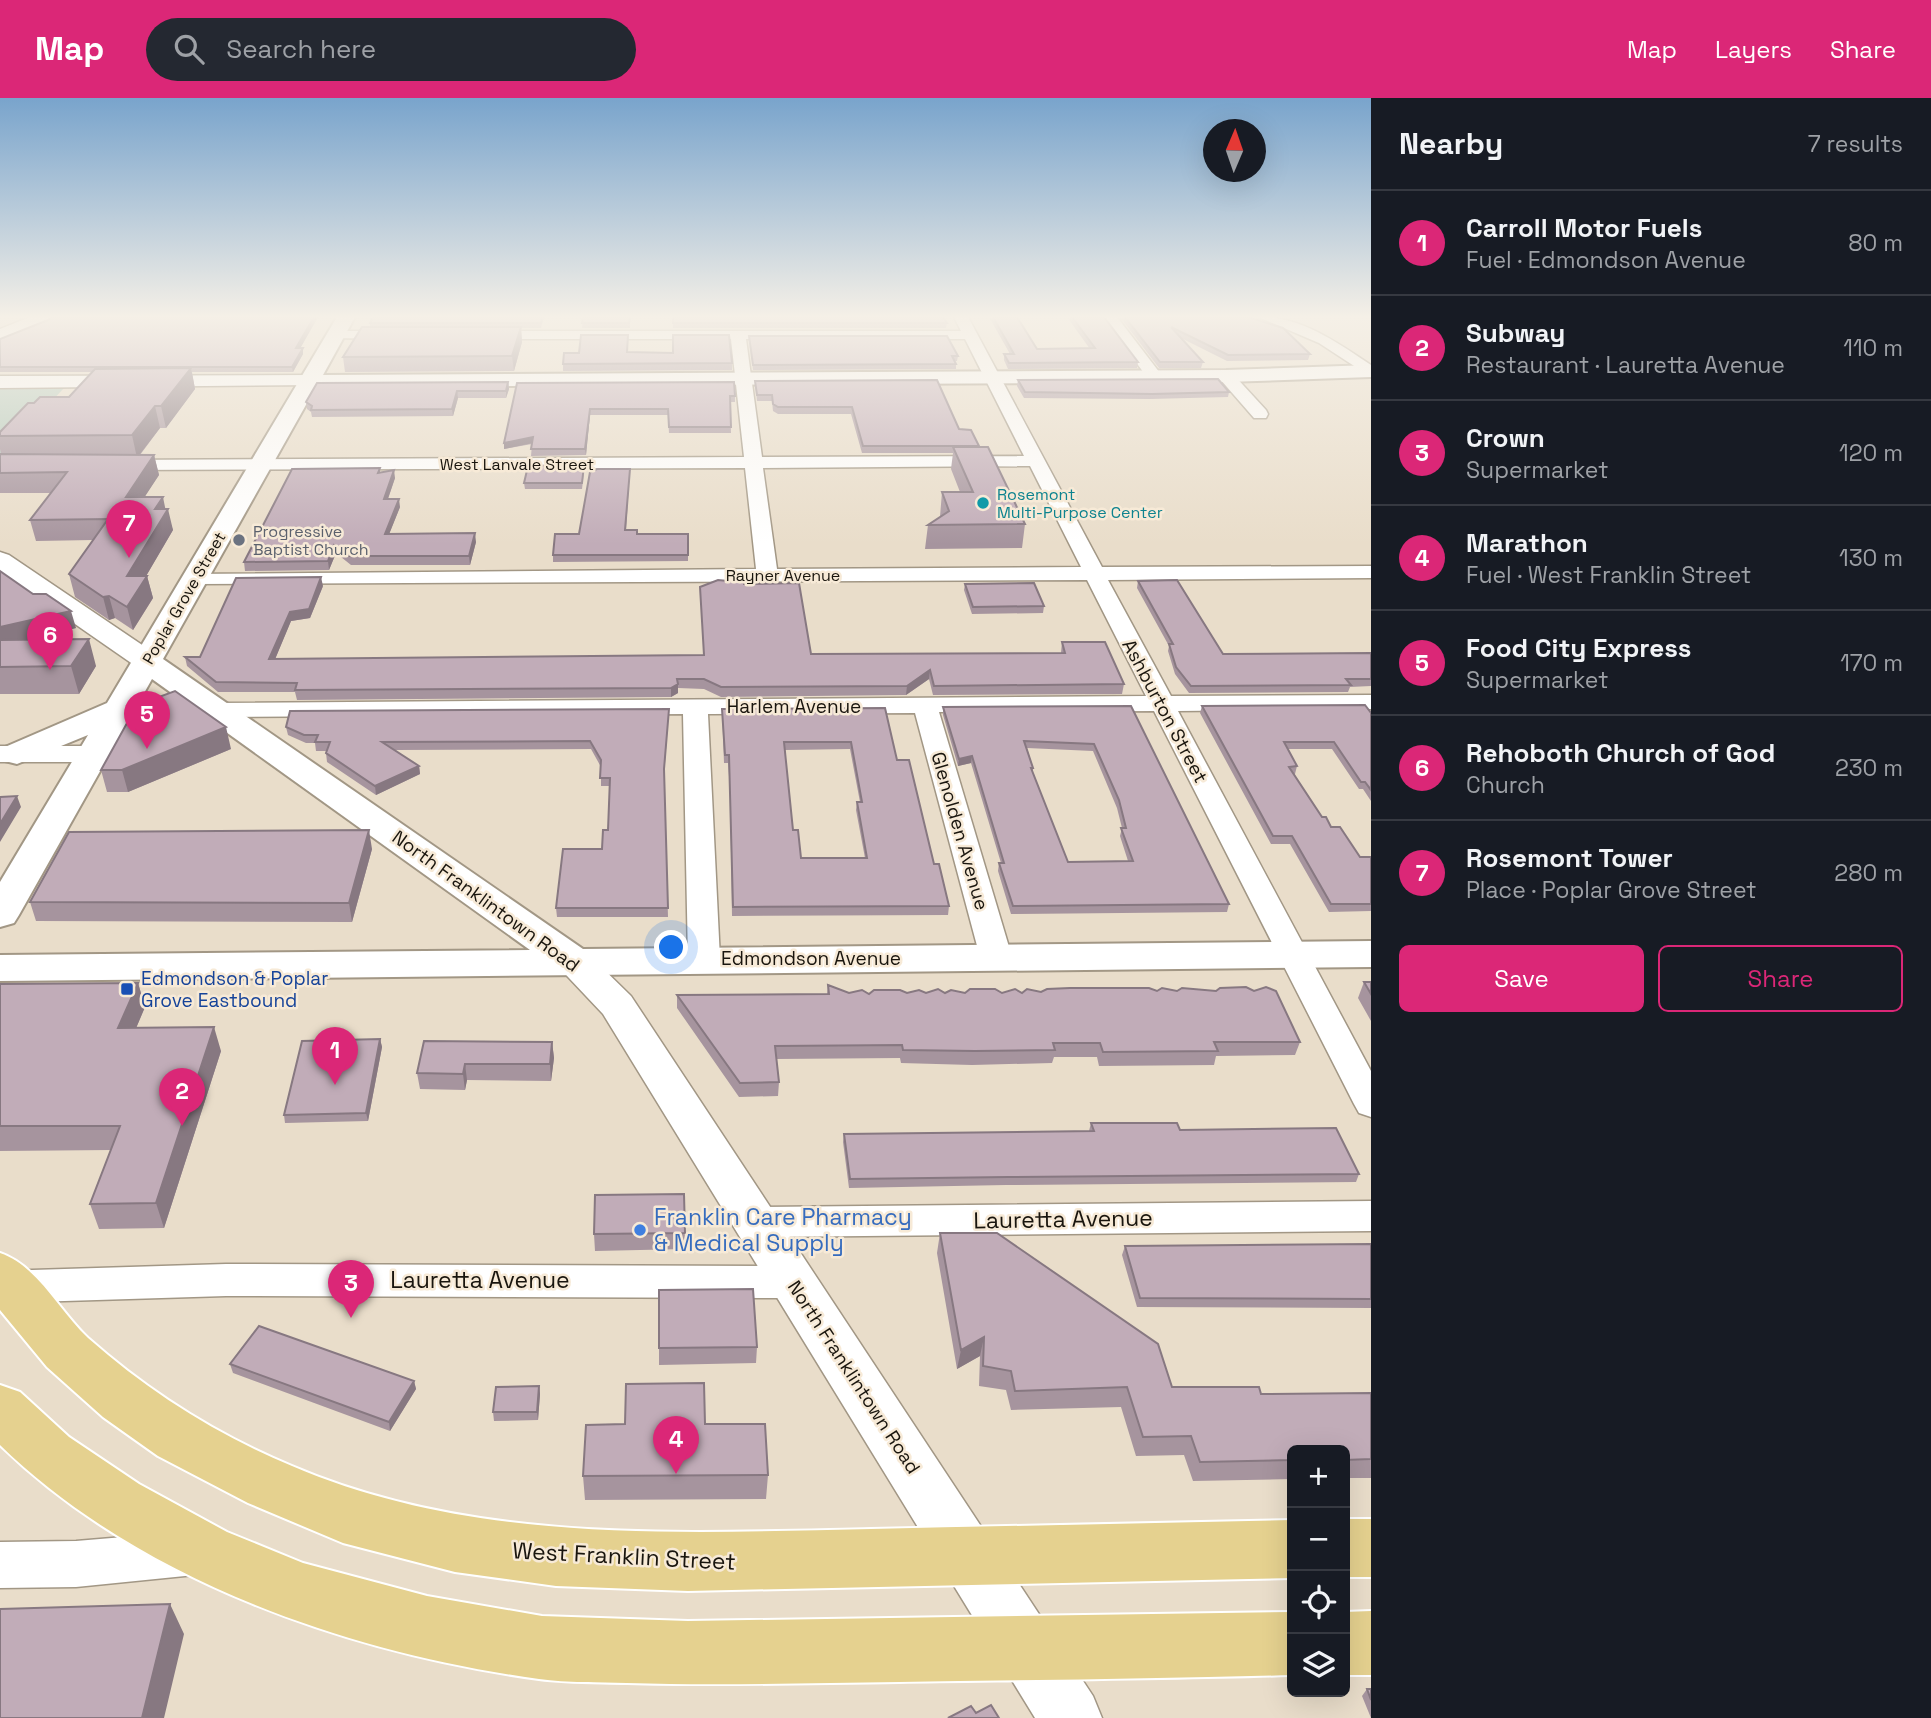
<!DOCTYPE html>
<html lang="en">
<head>
<meta charset="utf-8">
<style>
	:root { --surface:#171b24; --page:#242831; --text:#f1f3f6; --muted:#9ea1a6; --line:#363941; --accent:#db2777 }
	body { margin:0; font-family:"Space Grotesk",sans-serif; background:var(--page); color:var(--text) }
	.controls { position:absolute; right:21px; bottom:21px; display:grid; overflow:hidden; border-radius:10px; box-shadow:0 7px 28px #0002 }
	.controls button { width:63px; height:63px; display:grid; place-items:center; padding:0; border:0; border-bottom:2px solid var(--line); background:var(--surface); color:var(--text); font:35px sans-serif }
	.compass { position:absolute; left:1203px; top:21px; width:63px; height:63px; border-radius:50%; background:var(--surface); box-shadow:0 7px 28px #0002; rotate:2deg }
	.you { position:absolute; left:672px; top:850px; width:24px; height:24px; margin:-18px; border:5px solid #fff; border-radius:50%; background:#1a73e8; box-shadow:0 0 0 10px #1a73e833 }
	.badge { display:grid; place-items:center; width:46px; height:46px; border-radius:50%; background:var(--accent); color:#fff; font-size:23px; font-weight:700 }
	.pin { position:absolute; translate:-50% -58px; filter:drop-shadow(0 2px 4px #0008) }
	.pin::after { content:''; position:absolute; top:37px; width:24px; height:21px; background:inherit; clip-path:polygon(0 0,100% 0,50% 100%) }
	.list { margin:0; padding:0; list-style:none }
	h2 { display:flex; justify-content:space-between; align-items:center; height:91px; margin:0; padding:0 28px; font-size:30px }
	h2 small { font-size:23px; font-weight:400; color:var(--muted) }
	.list li { display:grid; grid-template-columns:46px 1fr auto; gap:21px; align-items:center; box-sizing:border-box; height:105px; padding:0 28px; border-top:2px solid var(--line) }
	.list b { display:block; font-size:26px; white-space:nowrap }
	.list p { margin:0; font-size:23px; white-space:nowrap; color:var(--muted) }
	.list em { font-size:23px; font-style:normal; color:var(--muted) }
	.actions { display:flex; gap:14px; padding:21px 28px }
	.actions a { flex:1; padding:16px 0; border:2px solid var(--accent); border-radius:10px; text-align:center; font-size:24px; color:var(--accent) }
	.actions .main { background:var(--accent); color:#fff }
	.icon { flex:none; width:38px; height:38px; fill:none; stroke:currentColor; stroke-width:2; stroke-linecap:round; stroke-linejoin:round }
	.map { position:relative; flex:none; width:1371px; height:1620px; overflow:hidden }
	header { display:flex; align-items:center; gap:42px; box-sizing:border-box; height:98px; padding:0 35px; background:var(--accent); color:#fff }
	header strong { font-size:33px }
	nav { display:flex; gap:38px; margin-inline-start:auto; font-size:24px }
	.search { width:490px; height:63px; background:var(--page); display:flex; align-items:center; gap:18px; box-sizing:border-box; padding:0 24px; border-radius:38px; color:var(--muted); font-size:26px }
	main { display:flex }
	aside { flex:1; background:var(--surface) }
	.map>svg:first-child { display:block }
	.green { fill:#b3cabc }
	.lines { fill:none; stroke-linecap:round; stroke-linejoin:round }
	.minor-casing { stroke:#a29785; stroke-width:3 }
	.tertiary-casing { stroke:#a29785; stroke-width:3 }
	.secondary-casing { stroke:#a29785; stroke-width:4 }
	.primary-casing { stroke:#fff; stroke-width:4 }
	.minor { fill:#fff; fill-rule:evenodd }
	.tertiary { fill:#fff; fill-rule:evenodd }
	.secondary { fill:#fff; fill-rule:evenodd }
	.primary { fill:#e5d18f; fill-rule:evenodd }
	.wall { fill:#a6949e; fill-rule:evenodd }
	.shaded-wall { fill:#877881 }
	.building { fill:#c1acb8; stroke:#877881; stroke-width:2; fill-rule:evenodd }
	.culture-dot { fill:#0f9aa8; stroke:#f7ead7; stroke-width:2.5 }
	.worship-dot { fill:#6b7280; stroke:#f7ead7; stroke-width:2.5 }
	.transit-dot { fill:#1a4fb4; stroke:#f7ead7; stroke-width:2.5 }
	.shop-dot { fill:#3f7fe0; stroke:#f7ead7; stroke-width:2.5 }
	.labels { text-anchor:middle; dominant-baseline:central; stroke-width:5; stroke-linejoin:round; paint-order:stroke }
	.far-street-label { font-size:16px; fill:#19150e; stroke:#f7ead7 }
	.far-culture-label { font-size:16px; fill:#0d838f; stroke:#f7ead7; text-anchor:start }
	.far-worship-label { font-size:16px; fill:#5b616d; stroke:#f7ead7; text-anchor:start }
	.street-label { font-size:19px; fill:#19150e; stroke:#f7ead7 }
	.transit-label { font-size:19px; fill:#164399; stroke:#f7ead7; text-anchor:start }
	.near-shop-label { font-size:23px; fill:#366cbe; stroke:#f7ead7; text-anchor:start }
	.near-street-label { font-size:23px; fill:#19150e; stroke:#f7ead7 }
</style>
</head>
<body>
<header>
<strong>Map</strong>
<div class="search"><svg class="icon" aria-label="search" viewBox="0 0 24 24"><circle cx="10" cy="10" r="6"/><path d="M15 15l6 6"/></svg>Search here</div>
<nav><a>Map</a><a>Layers</a><a>Share</a></nav>
</header>
<main>
<div class="map">
<svg width="1371" height="1620" viewBox="0 0 1371 1620">
	<rect width="100%" height="100%" fill="#e9ddca"/>
	<path class="green" d="M0 287H67L0 357Z"/>
	<g class="lines">
		<defs>
			<path id="minor" d="M954 219H968L1102 469 1371 468V480L1108 482 1171 598 1371 597V611L1178 613 1371 973V1019L1359 1015 1354 1006 1154 613 939 614 1012 859 1007 866 996 869 985 866 980 859 915 615 708 616 720 861 715 868 704 871 693 868 688 861 683 616 218 619 209 617 206 612 209 607 218 605 1146 598 1087 482 196 486 189 484 185 480 189 476 756 471 745 370 116 372 107 367 116 362 744 359 731 241H483L476 237 483 233H961ZM746 241H965L1024 358 762 359ZM1030 368 1081 469 777 471 763 370Z
				M1103 219H1117L1163 279 1161 282H1149Z
				M1258 219C1299 217 1338 245 1371 267V279L1319 245Z
				M335 233H398L405 237 398 241 330 240V234Z
				M1226 273 1232 275 1266 312 1268 316 1266 320H1254L1220 281 1218 278Z
				M0 648H93L102 651 106 656 102 661 93 664H0Z
				M1371 1103V1133L756 1139 743 1135 737 1124 743 1113 756 1109Z
				M226 1166 793 1168 807 1173 813 1184 807 1195 793 1200 226 1198 0 1205V1173Z
				M195 1433 211 1439 218 1455 211 1471 195 1477 76 1489 0 1490V1444L76 1443Z"/>
			<path id="tertiary" d="M30 219H53L0 244V231Z
				M310 277 320 283 317 287 0 290V278Z
				M0 454 9 457 157 557 161 563 157 569 147 572 137 569 0 474Z
				M571 850 585 853 631 898 1093 1598 1102 1620H1035L603 916 552 862 557 853Z"/>
			<path id="secondary" d="M337 219H355L323 277 1226 272 1371 267V279L1226 284 316 289 163 561 583 851 1371 843V869L0 883V857L530 852 152 581 19 817 14 825 0 829V784L88 637 17 666 5 663 0 656 5 649 107 605Z"/>
			<path id="primary" d="M0 1155C38 1168 59 1213 88 1240 149 1294 217 1337 292 1368 474 1446 677 1435 871 1431 1011 1428 1152 1425 1292 1422V1480L688 1493 556 1488 455 1474 343 1445 248 1405 158 1358 103 1319 47 1269 0 1212Z
				M0 1287 20 1294 69 1339 139 1386 227 1434 303 1465 427 1498 542 1518 688 1523 1292 1514V1577C1161 1581 1030 1582 899 1584 808 1585 718 1588 627 1585 598 1584 568 1585 539 1581 350 1555 140 1483 0 1347Z
				M1345 1421H1371V1479H1345Z
				M1371 1513V1577H1345V1514Z"/>
		</defs>
		<use href="#minor" class="minor-casing"/>
		<use href="#tertiary" class="tertiary-casing"/>
		<use href="#secondary" class="secondary-casing"/>
		<use href="#primary" class="primary-casing"/>
		<use href="#minor" class="minor"/>
		<use href="#tertiary" class="tertiary"/>
		<use href="#secondary" class="secondary"/>
		<use href="#primary" class="primary"/>
	</g>
	<path class="wall" d="M318 219 300 250 303 256 293 274H192L195 291 166 330H160L140 357H154L159 377 144 399 165 411 173 432 146 478H147L153 500 133 532 115 520 109 522 75 499 69 476 93 442 36 443 30 422 51 395H0V356H1L0 351V334L34 305 69 299 92 274H0V241Z
		M373 219H630V230H582L583 220 544 219 541 230H521L522 244 514 273 345 274 343 259 370 229V225Z
		M673 219 947 225 946 230H673Z
		M989 219H1017L1037 251H1090L1067 219H1104L1138 264 1137 270 1008 271 1004 262V256H1010Z
		M1120 219H1248L1310 256 1308 262 1227 263 1181 240 1203 264 1201 270H1159Z
		M628 237V254L732 265V272L563 273V266L579 255Z
		M749 238 958 258 957 263H955L956 266V271L753 272Z
		M1018 282 1229 294 1228 299 1150 301 1024 300 1017 288Z
		M755 283 959 331 979 349 1025 426 1022 450 925 451 928 427 940 419 942 394H960L951 371 953 355H862L851 316H778L773 313 772 303H757Z
		M508 284 509 291 506 300H458L453 318 312 319 311 314 307 311 306 304Z
		M517 285 735 298V304H730L731 335H669L668 317H590L586 357 531 358 532 346 504 351Z
		M380 370V375L395 380 388 401 400 409 389 436 476 444 470 467H351L336 455 329 472 245 473 244 464Z
		M630 371 626 432 637 436H688V463L553 464V457L579 436Z
		M584 373 582 391H525L524 385Z
		M0 473 76 530 27 541 96 568 79 596H0Z
		M1138 483 1223 556 1371 555V588L1350 589 1348 594 1189 595 1175 576 1168 553 1169 548 1137 490Z
		M744 486 811 556 1061 555 1062 544 1124 586 1122 596 933 597 929 581 906 597 721 599 704 591 678 590V595L671 599 297 602 295 594H218L187 568 185 559H200L323 488 310 520 291 523 275 561 704 557 700 489Z
		M965 486 1044 508 1043 515 972 516 964 492Z
		M1131 608 1229 806 1227 814 1011 816 998 773 999 765H1001L971 665 958 668 943 617V609ZM1027 650 1093 653 1117 710 1122 730 1120 738 1128 763 1068 764 1033 675V670Z
		M1202 608 1371 615V703L1363 691H1359L1332 651H1288L1297 668 1295 676H1294L1322 719 1360 759H1371V813L1329 814 1290 746H1271L1200 615Z
		M885 610 897 662 949 808 948 817 732 818 730 691 728 665H724L722 611ZM850 651 860 704H857L856 712 865 760H801L793 732 785 652Z
		M669 611 664 679 668 819H557L556 810 602 751 608 732 610 688H601V669L591 651 395 652 419 668 420 676 376 697 327 664 326 655 327 653H316L315 645H306L288 637 286 629Z
		M231 651 128 694H107L101 672Z
		M372 751 352 824 36 823 30 804Z
		M1364 884H1371V923L1358 900Z
		M138 885 145 909 136 930 221 953 164 1130 99 1131 90 1106 111 1052 0 1053V886Z
		M828 887 849 895 869 896 1157 893 1300 944 1295 957 1216 958 1214 967 1099 968 1097 959H1054L1052 965 972 967 901 965 900 960 776 961 779 984 778 998 739 999 677 910V897L827 896Z
		M380 941 382 949 368 1023 285 1025 284 1017Z
		M552 944 554 960 551 983 467 982 465 992 420 991 417 975Z
		M1091 1025 1180 1032 1359 1076 1356 1084 1006 1087 849 1090 843 1044 844 1036 1089 1033Z
		M684 1096 685 1151 595 1153 594 1136Z
		M940 1135 1172 1289 1261 1296 1371 1295V1380H1345V1352H1292V1381L1193 1383 1184 1357 1136 1358 1121 1309 1011 1312 1006 1292 979 1288 980 1258 957 1271 937 1155Z
		M1371 1146V1210L1137 1209 1122 1157 1125 1148Z
		M659 1192 757 1249 756 1265 659 1267Z
		M230 1266 414 1283 416 1291 390 1333 233 1275Z
		M539 1288 540 1296 538 1322 494 1323 493 1314Z
		M625 1326H705L768 1377 766 1401 585 1402 583 1378Z
		M1367 1591H1371V1620L1362 1598Z"/>
	<path class="shaded-wall" d="M314 219H318L297 256 296 250Z
		M521 229 522 244 514 273 512 258Z
		M303 250V256L293 274 292 269Z
		M191 270 195 291 166 330 161 308Z
		M508 284 509 291 506 300V293Z
		M457 293 458 300 453 318 452 311Z
		M155 308 160 330 137 360 132 337Z
		M590 311V317L586 357 585 351Z
		M533 339V345L504 351V345Z
		M154 357 159 377 131 420 126 399Z
		M394 372 395 380 385 409 384 401Z
		M163 399 166 414 168 411 173 432 135 497 147 478 153 500 133 532 127 509V478L155 411Z
		M399 401 400 409 386 444 385 436Z
		M475 435 476 444 470 467 469 458Z
		M334 447 336 455 329 472 328 463Z
		M321 479 323 488 310 520 291 523 271 571 269 561 290 514Z
		M109 498 115 520 109 522 103 499Z
		M71 513 76 530 0 548V529Z
		M89 541 96 568 79 596 71 568Z
		M930 572 929 581 906 597 907 588Z
		M678 586V595L671 599V590Z
		M226 629 231 651 128 694 122 672Z
		M972 658 971 665 958 668 959 661Z
		M419 668 420 676 376 697 375 688Z
		M17 698 21 709 0 744V726Z
		M369 732 372 751 352 824 349 805Z
		M138 885 145 909 126 954 118 930Z
		M214 929 221 953 164 1130 156 1105Z
		M380 941 382 949 368 1023 366 1015Z
		M552 944 554 960 551 983 550 966Z
		M465 966 467 982 465 992 463 976Z
		M984 1239 980 1258 957 1271 961 1252Z
		M414 1283 416 1291 390 1333 389 1324Z
		M539 1288 540 1296 538 1322 537 1314Z
		M170 1506 184 1536 164 1620H142Z"/>
	<path class="building" d="M52 219H314L296 250H303L292 269H0V241L48 222Z
		M373 219H543L541 225H370Z
		M583 219H630L629 225H582Z
		M673 219H943L947 225H673Z
		M993 219H1017L1037 251 1095 250 1072 219H1104L1138 264 1009 265 1004 256H1014Z
		M1125 219H1248L1283 230 1310 256 1228 257 1171 229 1203 264H1160Z
		M362 229H521L512 258 343 259Z
		M581 237H628L627 254 673 255V237H729L732 265 563 266 564 255H579Z
		M749 238H947L958 258H952L956 266 753 267Z
		M191 270 161 308H155L132 337 0 338V334L28 305H34L40 299H69L95 271Z
		M1218 281 1229 294 1152 296 1025 294 1018 282Z
		M937 282 959 331 971 332 979 348H863L852 309H778L773 306 772 297H757L755 283Z
		M508 284 506 293H457L452 311 311 312 312 308 306 304 317 285Z
		M734 284 735 298H730L731 329H669L668 311H590L585 351H531L533 339 504 345 517 285Z
		M953 349H988L1025 426 928 427 949 413 942 394H973Z
		M0 356 154 357 126 399H163L155 411H168L127 478H147L127 509 109 498 103 499 69 476 108 421 30 422 67 374 0 375Z
		M584 367 582 385H524L528 368Z
		M380 370 378 375 394 372 384 401H399L385 436 475 435 469 458H349L334 447 328 463 244 464 292 371Z
		M597 371H630L625 432H637V436H688V457H553L555 436H579L590 374Z
		M0 473 33 496H46L71 513 0 529Z
		M743 478 744 486 799 485 811 556 1065 555 1062 544H1105L1124 586 934 588 930 572 907 588 721 589 704 581H677L678 586 671 590 295 592 297 585 216 584 185 559H200L236 480 321 479 309 511 290 514 269 561 704 557 700 489 718 482 728 483Z
		M1177 482 1223 556 1371 555V581H1346L1351 587 1191 588 1176 569 1169 546H1173L1138 483Z
		M1034 485 1044 508 973 509 965 486Z
		M89 541 71 568 0 569V542Z
		M175 593 226 629 122 672H101L137 607Z
		M1365 607 1371 615V692L1365 684H1361L1334 644H1284L1297 668 1289 669 1322 719H1326L1331 729H1340L1360 759H1371V806H1331L1292 738H1273L1202 608Z
		M1131 608 1229 806 1013 808 999 765H1004L972 658 959 661 943 609ZM1024 643 1094 646 1119 702 1126 730H1121L1133 763 1068 764 1031 670H1033Z
		M885 610 897 662H909L934 766H939L949 808 733 809 729 657H725L722 611ZM784 644H851L862 704H857L867 760H801L798 732H793Z
		M669 611 664 671 668 810H556L563 751H602L603 732H608L610 680H600L601 662 590 643 382 644 419 668 375 688 326 655 330 644H315L318 637H304L286 629 290 613Z
		M17 698 0 726V699Z
		M369 732 349 805 30 804 69 734Z
		M1364 884H1371V896Z
		M138 885 118 930 214 929 156 1105 90 1106 120 1028H0V886Z
		M828 887 849 895 862 892 869 896 874 892H900L907 895 919 892 926 895 938 891 945 895 951 892 965 895 970 891H995L1002 895 1015 891 1022 895 1027 891 1041 894 1047 891 1070 890H1149L1157 893 1162 890 1177 893 1182 890 1216 893 1220 890 1246 889 1254 893 1266 889 1276 893 1300 944H1214L1218 953 1103 954 1100 945H1053L1055 952 975 953 903 952 902 947 775 948 779 984 740 985 677 897 829 896Z
		M380 941 366 1015 284 1017 302 943Z
		M424 943 552 944 550 966H465L463 976 417 975Z
		M1091 1025H1177L1180 1032 1336 1030 1359 1076 1008 1079 850 1081 844 1036 1094 1033Z
		M684 1096 685 1135 594 1136 595 1097Z
		M940 1135H997L1158 1246 1172 1289H1259L1261 1296 1371 1295V1361L1345 1362V1352H1292V1362L1200 1364 1191 1338 1143 1339 1127 1289 1015 1293 1011 1273 983 1268 984 1239 961 1252Z
		M1371 1146V1201L1140 1200 1125 1148Z
		M753 1191 757 1249 659 1250V1192Z
		M259 1228 414 1283 389 1324 230 1266Z
		M704 1285 705 1326H765L768 1377 583 1378 586 1327 625 1326 626 1286Z
		M539 1288 537 1314H493L496 1289Z
		M170 1506 142 1620H0V1511Z
		M1367 1591H1371V1602Z
		M991 1607 999 1620H948L971 1608 976 1615Z"/>
	<linearGradient id="sky" x2="0" y2="1"><stop stop-color="#79a4cc"/><stop offset="0.49" stop-color="#f5f0e7"/><stop offset="1" stop-color="#f5f0e7" stop-opacity="0"/></linearGradient>
	<rect width="1371" height="446" fill="url(#sky)"/>
	<circle class="culture-dot" cx="983" cy="405" r="7"/>
	<circle class="worship-dot" cx="239" cy="442" r="7"/>
	<rect class="transit-dot" x="120" y="884" width="14" height="14" rx="3.5"/>
	<circle class="shop-dot" cx="640" cy="1132" r="7"/>
	<g class="labels">
		<g class="far-street-label">
			<text x="517" y="366">West Lanvale Street</text>
			<text x="783" y="477">Rayner Avenue</text>
			<text transform="translate(184 500) rotate(-60)">Poplar Grove Street</text>
		</g>
		<g class="far-culture-label">
			<text x="997" y="396">Rosemont<tspan x="997" dy="18">Multi-Purpose Center</tspan></text>
		</g>
		<g class="far-worship-label">
			<text x="253" y="433">Progressive<tspan x="253" dy="18">Baptist Church</tspan></text>
		</g>
		<g class="street-label">
			<text x="794" y="608">Harlem Avenue</text>
			<text transform="translate(1165 613) rotate(62)">Ashburton Street</text>
			<text transform="translate(960 733) rotate(74)">Glenolden Avenue</text>
			<text transform="translate(486 803) rotate(36)">North Franklintown Road</text>
			<text x="811" y="860">Edmondson Avenue</text>
			<text transform="translate(854 1279) rotate(57)">North Franklintown Road</text>
		</g>
		<g class="transit-label">
			<text x="141" y="880">Edmondson &amp; Poplar<tspan x="141" dy="22">Grove Eastbound</tspan></text>
		</g>
		<g class="near-shop-label">
			<text x="654" y="1119">Franklin Care Pharmacy<tspan x="654" dy="26">&amp; Medical Supply</tspan></text>
		</g>
		<g class="near-street-label">
			<text transform="translate(1063 1121) rotate(-1)">Lauretta Avenue</text>
			<text x="480" y="1182">Lauretta Avenue</text>
			<text transform="translate(624 1458) rotate(3)">West Franklin Street</text>
		</g>
	</g>
</svg>
<div class="controls">
<button>+</button>
<button>−</button>
<button><svg class="icon" aria-label="locate" viewBox="0 0 24 24"><circle cx="12" cy="12" r="6"/><path d="M12 2v4M12 18v4M2 12h4M18 12h4"/></svg></button>
<button><svg class="icon" aria-label="layers" viewBox="0 0 24 24"><path d="M12 4l9 5-9 5-9-5zM3 14l9 5 9-5"/></svg></button>
</div>
<svg class="compass" viewBox="-18 -18 36 36"><path d="M0-13l5 13h-10z" fill="#e53935"/><path d="M0 13l5-13h-10z" fill="#9ea1a6"/></svg>
<div class="you"></div>
<div class="pin badge" style="left:335px;top:987px">1</div>
<div class="pin badge" style="left:182px;top:1028px">2</div>
<div class="pin badge" style="left:351px;top:1220px">3</div>
<div class="pin badge" style="left:676px;top:1376px">4</div>
<div class="pin badge" style="left:147px;top:651px">5</div>
<div class="pin badge" style="left:50px;top:572px">6</div>
<div class="pin badge" style="left:129px;top:460px">7</div>
</div>
<aside>
<h2>Nearby<small>7 results</small></h2>
<ul class="list">
<li><span class="badge">1</span><div><b>Carroll Motor Fuels</b><p>Fuel · Edmondson Avenue</p></div><em>80 m</em></li>
<li><span class="badge">2</span><div><b>Subway</b><p>Restaurant · Lauretta Avenue</p></div><em>110 m</em></li>
<li><span class="badge">3</span><div><b>Crown</b><p>Supermarket</p></div><em>120 m</em></li>
<li><span class="badge">4</span><div><b>Marathon</b><p>Fuel · West Franklin Street</p></div><em>130 m</em></li>
<li><span class="badge">5</span><div><b>Food City Express</b><p>Supermarket</p></div><em>170 m</em></li>
<li><span class="badge">6</span><div><b>Rehoboth Church of God</b><p>Church</p></div><em>230 m</em></li>
<li><span class="badge">7</span><div><b>Rosemont Tower</b><p>Place · Poplar Grove Street</p></div><em>280 m</em></li>
</ul>
<div class="actions"><a class="main">Save</a><a>Share</a></div>
</aside>
</main>
</body>
</html>
